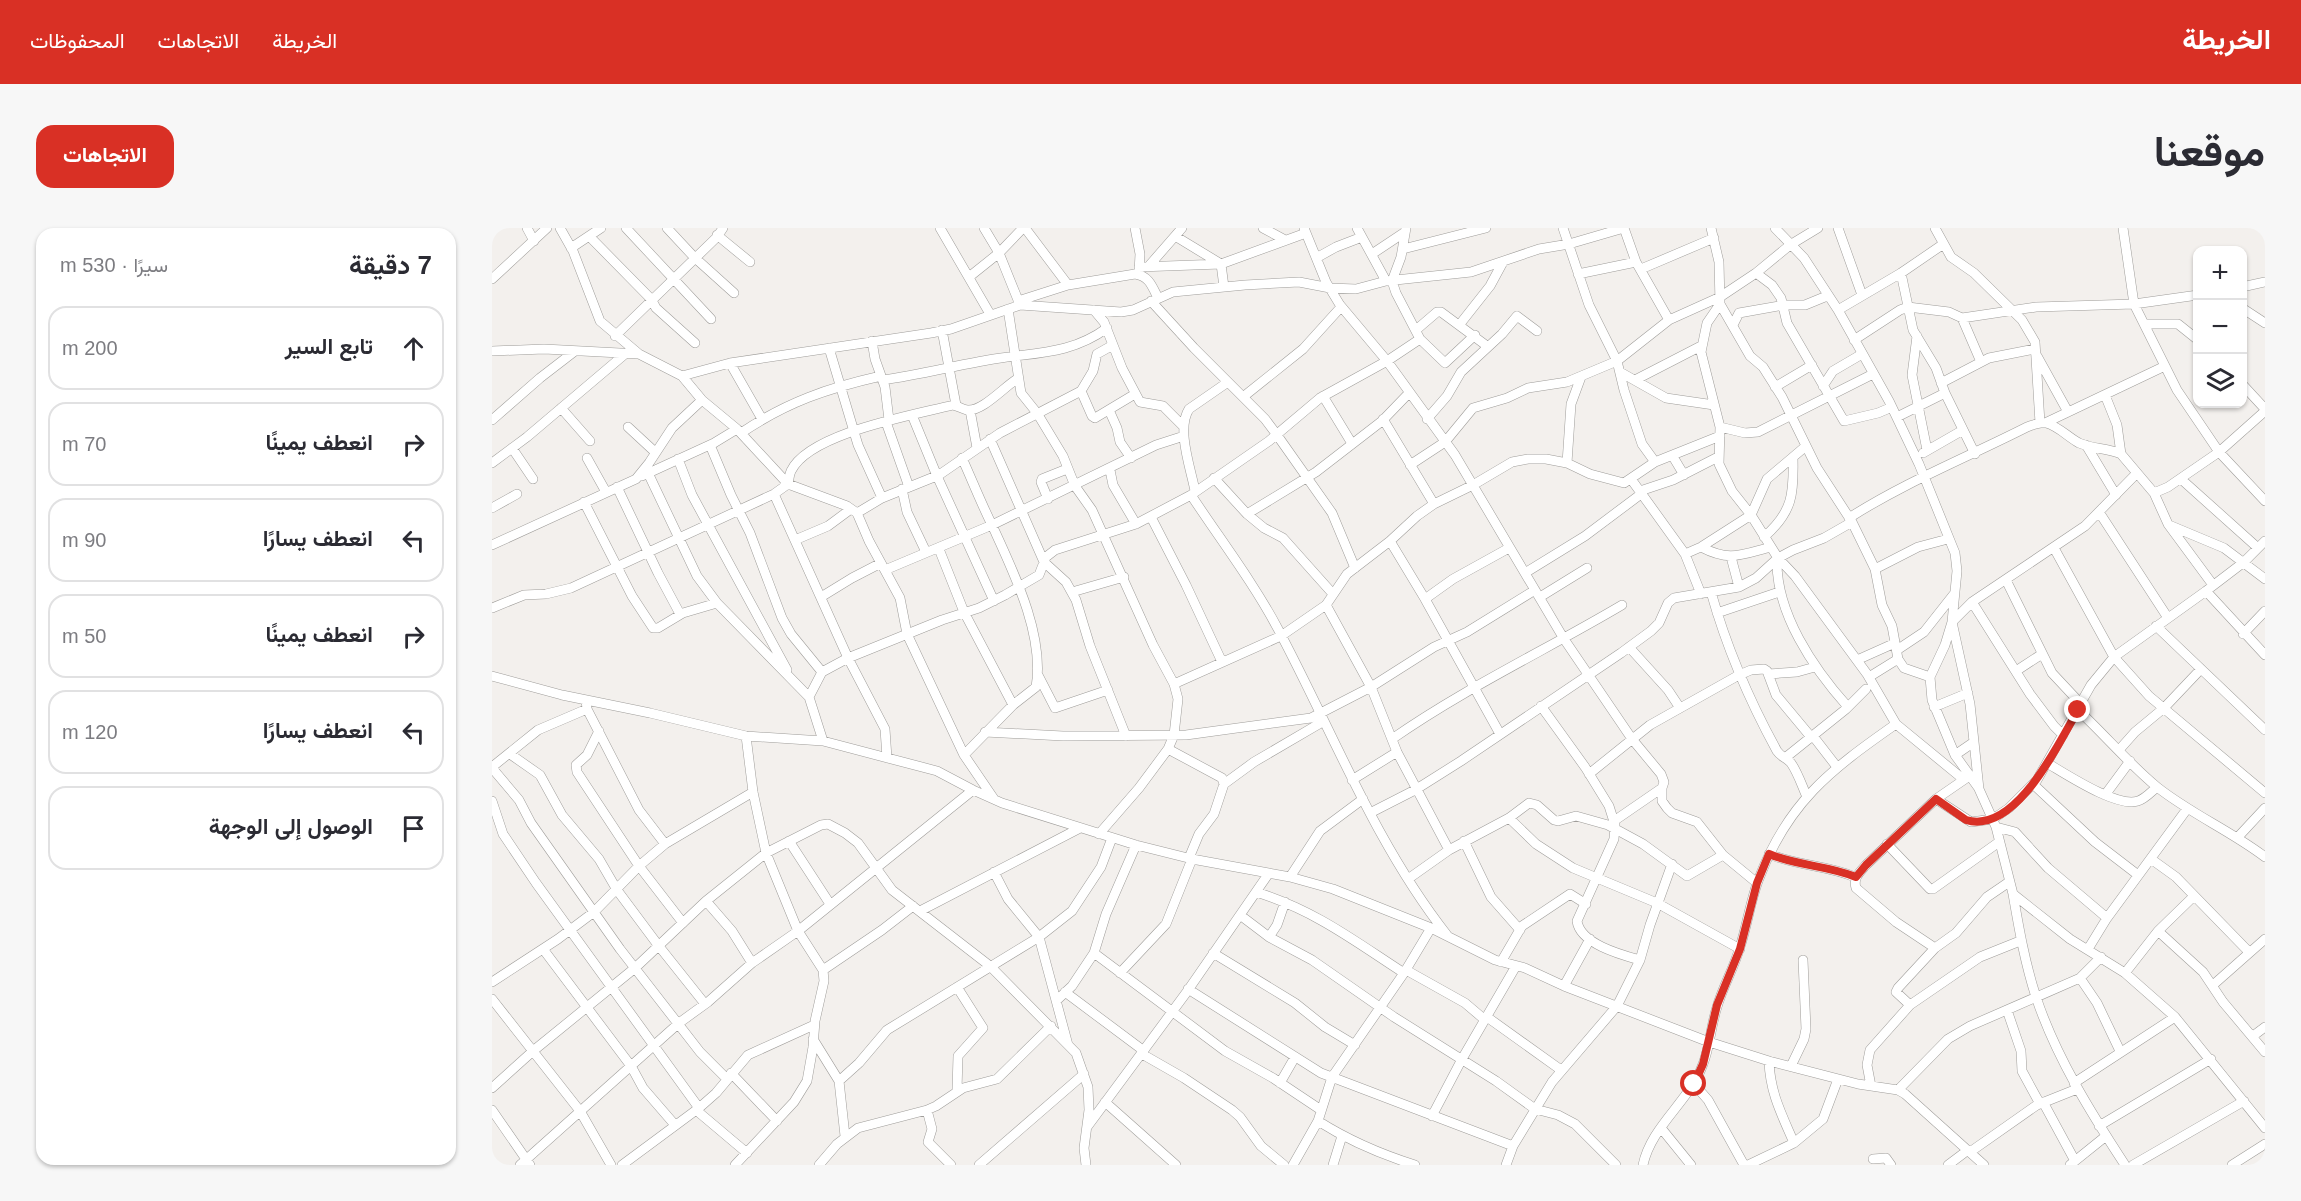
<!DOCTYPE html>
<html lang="ar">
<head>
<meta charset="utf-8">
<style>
	:root { --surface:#fff; --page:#f7f7f7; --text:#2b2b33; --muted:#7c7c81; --line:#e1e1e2; --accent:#d93025 }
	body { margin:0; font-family:Arial,Vazirmatn,sans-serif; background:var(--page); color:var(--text); direction:rtl }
	.controls { position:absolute; right:18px; top:18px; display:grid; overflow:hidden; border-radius:12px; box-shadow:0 2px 4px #0004 }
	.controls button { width:54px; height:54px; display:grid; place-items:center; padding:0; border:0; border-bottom:2px solid var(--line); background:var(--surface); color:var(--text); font:30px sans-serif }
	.stop { position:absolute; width:18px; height:18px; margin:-14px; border:4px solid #d93025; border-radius:50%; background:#fff }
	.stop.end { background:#d93025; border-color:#fff; box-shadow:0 2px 6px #0008 }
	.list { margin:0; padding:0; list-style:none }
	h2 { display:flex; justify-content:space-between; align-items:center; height:78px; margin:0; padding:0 24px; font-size:26px }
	h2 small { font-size:20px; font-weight:400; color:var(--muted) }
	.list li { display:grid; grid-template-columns:39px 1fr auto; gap:18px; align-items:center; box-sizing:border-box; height:84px; margin:0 12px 12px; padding:0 12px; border:2px solid var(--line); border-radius:18px }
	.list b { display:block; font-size:22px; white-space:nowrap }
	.list em { font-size:20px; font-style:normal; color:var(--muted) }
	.icon { flex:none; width:33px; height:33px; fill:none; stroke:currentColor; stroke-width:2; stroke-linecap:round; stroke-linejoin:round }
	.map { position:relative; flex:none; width:1773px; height:937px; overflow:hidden; direction:ltr; border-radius:18px }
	header { display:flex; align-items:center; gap:36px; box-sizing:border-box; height:84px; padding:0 30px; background:var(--accent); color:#fff }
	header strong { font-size:28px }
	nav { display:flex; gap:33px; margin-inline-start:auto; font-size:21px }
	.intro { display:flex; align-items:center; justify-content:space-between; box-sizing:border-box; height:144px; padding:0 36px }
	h1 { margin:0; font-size:42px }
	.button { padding:15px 27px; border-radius:18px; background:var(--accent); color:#fff; font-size:21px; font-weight:700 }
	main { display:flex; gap:36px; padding:0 36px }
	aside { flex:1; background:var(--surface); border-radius:18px; box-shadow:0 2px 4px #0004 }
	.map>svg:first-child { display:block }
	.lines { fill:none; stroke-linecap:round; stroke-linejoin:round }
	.minor-casing { stroke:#9f9d9a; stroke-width:10 }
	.minor { stroke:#fff; stroke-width:9 }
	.route { stroke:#d93025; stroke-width:8 }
</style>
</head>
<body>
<header>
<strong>الخريطة</strong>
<nav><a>الخريطة</a><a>الاتجاهات</a><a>المحفوظات</a></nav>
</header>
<div class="intro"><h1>موقعنا</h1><a class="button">الاتجاهات</a></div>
<main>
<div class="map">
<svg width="1773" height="937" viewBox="0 0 1773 937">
	<rect width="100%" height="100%" fill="#f3f0ed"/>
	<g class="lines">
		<defs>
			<path id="minor" d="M35 0 42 13
				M68 0 81 23 108 93 147 126
				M134 0 219 91
				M175 0 202 29 242 65
				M448 0 498 86
				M492 0 507 25 528 77
				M533 0 576 57
				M643 0 648 26 647 44
				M771 0 793 12
				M812 0 834 54 848 77 895 133 963 227 1072 411 1140 511 1169 546 1172 554 1170 560V573L1175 580 1180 585 1205 594 1231 627 1265 655
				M865 0 894 53
				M914 0 909 29 900 53 904 65 928 111 953 135 983 107
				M1071 0 1097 77 1125 133 1132 162 1150 216 1163 234
				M1132 0 1144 34 1177 92
				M1219 0 1227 34 1228 76 1258 128 1271 139 1290 169 1325 240 1360 294 1383 341 1390 377 1400 398 1406 431 1412 440 1438 449
				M1283 0 1312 30 1346 82 1397 173 1427 236 1463 325 1465 343 1460 394 1478 476 1487 561 1504 599 1521 666 1578 711 1633 745 1683 789 1773 900
				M1346 0 1370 67
				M1443 0 1459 29 1482 45 1530 92 1543 114 1548 195
				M1631 0 1642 76 1685 162 1727 224 1773 273
				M225 7 258 34
				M97 8 159 71 164 80 203 115
				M683 8 729 36 732 59
				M79 20 109 0
				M911 21 994 0
				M880 26 913 4
				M826 29 844 19 870 9
				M647 39 729 36 814 5
				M656 39 690 0
				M1149 41 1222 10
				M1264 45 1280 57 1289 70 1295 95 1352 193 1386 185 1400 179
				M1409 45 1421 102 1444 140 1453 165 1483 226
				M1086 46 1144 34
				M477 49 507 25 531 0
				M0 51 55 0
				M1750 59 1773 54
				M526 73 576 57 643 46C657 48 660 58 666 70
				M659 73 702 120 773 191 785 207 840 285 863 340
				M1228 76 1215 95 1209 124 1228 199 1227 236 1240 263 1259 287 1286 330 1303 348 1375 446 1404 496 1471 551
				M1750 80 1773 95
				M516 81 529 165 545 185 571 228 583 258 600 282 661 417 682 456 686 471 682 507 676 521 647 560 607 606
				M602 82 612 94 630 140 648 174 671 178 691 198
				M1346 82 1409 45 1450 17
				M1470 90 1489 134
				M968 96 998 58 1011 34
				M1653 96H1686L1706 112
				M1241 97 1247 85 1292 77H1313L1335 68
				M450 102 464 177
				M924 102 945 84H949L995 118
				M123 108 225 9 231 0
				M1425 108 1420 147 1435 222
				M1362 112 1408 82 1416 79 1457 84 1470 90 1544 79 1642 76 1706 67
				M380 113 383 131 393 159 397 192
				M337 120 366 217 390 270
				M0 123 52 121 147 126 190 148 210 172 245 201 296 256 355 278 365 285 377 313 408 370 415 406 472 527 502 571
				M1545 128 1576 184
				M238 135 270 191
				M1128 144 1174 170 1222 177
				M190 148 238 135 439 105 459 101 528 77 629 84 641 82 681 64 753 57 807 54 838 60 864 61 894 53 979 44 1047 21 1077 16 1132 0
				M391 152C427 147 461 138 496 132 539 124 577 128 615 100
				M1143 152 1209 118
				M1449 155 1497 130 1543 121
				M1750 156 1773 181
				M1331 158 1341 143 1370 126
				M1283 159 1320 137
				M589 163 600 188 603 190 643 166
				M1613 167 1625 197 1629 226
				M831 168 859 214
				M751 169 811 121 849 79
				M69 180 98 213
				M478 182 485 220
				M617 182 625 200 628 214 639 230
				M420 187 445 248 502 373
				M1405 189 1453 165
				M891 191 942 276
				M935 191 955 168 969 144 1010 106 1025 88 1045 103
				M0 192 48 150 83 123
				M394 194 417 259
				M1553 195 1673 138
				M136 199 163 224
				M1228 199 1253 205 1266 204 1381 146
				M249 205C295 174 336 160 389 148
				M498 211 552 334 574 354 584 372 598 418 634 508
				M218 217 239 267 258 305 290 390 299 406 330 444
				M1594 217 1624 267
				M20 220 41 251
				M1431 225 1471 202
				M1180 227 1192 247
				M95 230 114 264
				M470 230C480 252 489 275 500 297 521 343 553 407 544 459L521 477 472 527
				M186 231 200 267 295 442
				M0 235 35 209 133 126
				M1075 235 1079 176 1089 149
				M918 237 953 214 981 180 1015 170 1036 160 1075 154 1125 133 1177 92 1228 69 1264 45 1298 17 1326 0
				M618 242 621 257 644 296
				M156 245 205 348 225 375 317 469
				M150 248 222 215 245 201
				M722 250 755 286 772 300 791 310 841 366
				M1139 251 1193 326 1209 366
				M1689 251 1766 320
				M125 259 166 345 188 386
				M410 261 415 284 434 324
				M703 263C699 241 684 201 697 181L736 154
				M1148 263 1181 252 1226 229
				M1662 265 1676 259 1727 224 1773 183
				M282 266 356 430 393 501 395 530
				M699 267C728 311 761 354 786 401 841 504 882 614 955 707
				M556 271 549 254 550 251 575 241
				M92 274 140 368 161 400H166L191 385 225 375
				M0 280 25 266
				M1607 284 1676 390
				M365 285 390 270 447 247 508 205 589 163 601 143 605 126 621 117
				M755 286 824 244 890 193 917 165
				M659 289 694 357 730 434
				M1357 290C1413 254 1476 229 1535 199 1541 197 1547 194 1554 195 1566 198 1576 209 1587 215 1601 221 1616 220 1629 226L1662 265 1676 296 1721 357
				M1677 297 1732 320 1773 351
				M1272 309C1301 284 1302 265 1301 229
				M303 312 336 298 359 281
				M898 313 933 371 1008 506
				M0 317 144 251 157 235 180 200 210 172
				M1209 319C1238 334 1248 327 1279 319
				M1562 320 1622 429 1657 468 1773 565
				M447 321 472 384 521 477
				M1193 326 1209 319 1259 287 1275 251 1314 218
				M1239 329 1247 359
				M1285 332C1284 385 1321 440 1356 479
				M1383 341 1426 319 1456 311
				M393 342 500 297 664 217 692 208
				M1033 345 1093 308 1149 266
				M1514 352 1560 445 1589 476
				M1714 363 1773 427
				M580 364 632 349
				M1219 364C1235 421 1257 472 1285 523 1289 529 1295 530 1299 535 1306 545 1310 558 1315 569
				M329 369 360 350 389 335
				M1048 369 1095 340
				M933 371 961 351 1017 320
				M1480 374 1538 466 1562 498 1571 507
				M834 377 879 459 905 524 957 622
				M0 380 32 367 54 366 79 360 282 266 296 256C297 252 297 247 299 243 317 205 422 187 461 177 466 178 470 181 475 182 490 184 512 159 525 151
				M1225 385 1287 364
				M1664 398 1773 502
				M1751 406 1773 383
				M1137 419 1176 462 1188 480
				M1405 422 1432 404 1462 366
				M1365 432 1403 415
				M1524 443 1550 426
				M1276 446 1305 444 1323 439
				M546 447 563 480 616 462
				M0 448 70 467 158 485 254 508 331 513 445 543 481 562 510 575 644 617 700 631 798 649 841 661 939 700 1003 732 1033 740 1072 758 1217 814 1277 833 1366 856 1406 862 1413 866 1492 937
				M1377 449 1406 431
				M682 456 789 408 834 377 855 346 898 313 925 288 942 276 981 257 1020 234 1036 231H1054L1075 235 1098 246 1132 255 1163 234 1228 208
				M94 472 95 481 147 582 173 616
				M1049 478 1093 539 1117 578 1123 597 1122 611 1085 693C1088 716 1130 727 1148 732
				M1442 479 1476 465
				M1586 482C1613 507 1637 536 1665 559 1699 586 1739 603 1773 629
				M107 503 95 527 84 537 85 544 147 638 191 695
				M493 504 571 508 694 507 819 490 879 459 942 419 975 404 1043 362
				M1321 508 1345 539
				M900 511C973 460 1054 422 1130 377
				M331 513 317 469 330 444 356 430 450 392 487 380 513 367 547 347 554 329 563 322 644 296 699 267 777 213 828 170 895 133 928 111
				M676 521 730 550 732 556
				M1627 522 1643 504 1672 480 1708 442
				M18 526 48 547 70 587 107 631 125 662 166 717 213 776
				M1463 527 1482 514
				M1293 530 1354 481 1374 461
				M1555 535C1574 546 1625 580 1646 573 1653 571 1659 564 1665 559
				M0 539 46 502 95 481
				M0 540 27 572 39 595 128 721 208 824 235 851
				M1097 546 1158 497 1247 447 1259 442 1272 441 1275 443 1284 467 1319 509
				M860 552 905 524
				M1542 557 1603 614 1646 647
				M1486 559 1463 527 1440 472 1438 449 1453 417 1460 394 1480 374 1593 298 1645 245
				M1613 567 1638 533
				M1444 571 1479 594 1501 591 1517 580 1545 552 1599 457 1622 429 1714 363 1752 334 1773 313
				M0 573 11 606 44 655 207 880
				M878 585 923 562 969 533 1129 425 1159 403 1167 395 1176 375 1182 370 1247 359 1264 350 1286 330 1301 322 1332 310 1360 294
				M1017 590 1044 616 1081 640 1165 675 1248 721
				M1122 593 1170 560
				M1504 599 1523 604 1556 640 1615 690
				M1746 609 1773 580
				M297 613 338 676
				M972 613 999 669 1028 702
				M1395 616 1438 661H1441L1507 614
				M1277 626C1305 638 1335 637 1363 649
				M697 630 707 606 722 586 732 556 762 534 832 493
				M1659 631 1684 649 1757 724
				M502 644 516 671 547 709 576 817
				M798 649 828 603 871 571
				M916 651 957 622 1017 590 1037 575 1045 577 1062 592 1066 593 1084 588 1116 597 1151 616 1195 648 1231 627
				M764 664C824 683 861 712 912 745
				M1521 666C1527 701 1533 735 1544 769 1564 829 1599 885 1633 937
				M214 673 240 703 260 735
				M428 683 588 600
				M748 687 777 709 820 732 902 789 1004 853 1043 881 1066 887 1083 896 1124 937
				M1666 703 1711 744 1731 774 1773 824
				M777 709 785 697 793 674
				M1443 720 1404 694 1364 660C1361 650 1367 645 1374 637L1444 571 1476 549
				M51 721 139 838 151 860 183 897
				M1596 721 1615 690 1695 581
				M602 725 733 823 781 850 829 882
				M721 725 803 775 833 799 863 817
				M1009 734 1030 698 1078 666 1094 676
				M331 742 390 702 421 678
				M914 742 973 775 993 792
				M628 745 674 696 700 631
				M1633 745 1666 703 1702 668
				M1588 750 1605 775 1628 823
				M0 754 66 711 102 684 147 638 173 616 261 564
				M1721 757 1773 711
				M1072 758 1098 711
				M696 761 829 845 1021 918
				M573 764 652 823
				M0 771 88 883 119 937
				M565 772 580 758 602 725 614 686 644 617
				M1418 777 1404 764 1406 760 1443 720 1464 705 1495 669 1517 654
				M1515 782 1529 823 1530 843 1548 876
				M995 789 1069 842
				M1761 808 1773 799
				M321 811 347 853 353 908
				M650 826 692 850 740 882 748 889 769 918 792 937
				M1277 833C1278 865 1290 887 1302 915
				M1299 838 1312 811 1314 801 1311 732
				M239 845 285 893
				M347 853 367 835 395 802 547 709 580 683 609 639 620 610
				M788 855 803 829
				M1582 855 1683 789
				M1202 856 1216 872 1252 937
				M1379 858 1375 837 1378 822 1418 777 1488 729 1528 713
				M0 860 41 823 143 740 214 673 274 625 329 597 336 596 353 605 366 615 400 662 498 738 584 825 596 859 597 882 592 920 594 937
				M465 862 466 828 491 800 465 759
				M1406 862 1456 811 1478 798 1588 750 1609 729
				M613 874 684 937
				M1551 874 1583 933
				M0 882 38 937
				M204 882 255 925
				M435 882 440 901 436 914 459 937
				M940 888 970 831 1024 738
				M826 893C856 912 888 926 923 937
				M1607 898 1719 831
				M595 899 694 765 777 645
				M1169 900 1199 937
				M1478 924 1545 877 1585 861
				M1381 931 1394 930 1399 937
				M28 937 187 795 216 774 260 735 306 703 481 562
				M130 937 207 880 224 865 256 827 322 797
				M243 937 302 874 315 853 321 819 323 793 332 753 331 742 306 703 274 625 261 564 254 508
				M327 937 345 916 366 900 435 882 444 878 471 860 505 851 559 798
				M487 937 592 846
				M801 937 826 893 840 849 912 745 939 700
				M841 937 850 908
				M1014 937 1021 918 1060 854 1125 778 1148 732 1158 697 1180 636
				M1151 937C1159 898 1198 873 1211 836 1218 818 1219 797 1225 779 1231 758 1242 740 1248 719 1255 698 1258 675 1266 653 1295 575 1338 542 1404 496
				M1256 937 1302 915 1331 891 1346 851
				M1456 937 1476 922
				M1578 937 1614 908
				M1641 937 1752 873
				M1740 937 1773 916"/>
		</defs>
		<use href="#minor" class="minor-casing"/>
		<use href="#minor" class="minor"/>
	</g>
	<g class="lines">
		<path class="route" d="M1202 856 1211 836 1225 777 1248 721 1265 655 1277 626C1305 638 1335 637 1364 649L1374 637 1444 571 1474 592C1524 607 1566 516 1586 482"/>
	</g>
</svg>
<div class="controls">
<button>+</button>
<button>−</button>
<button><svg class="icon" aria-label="layers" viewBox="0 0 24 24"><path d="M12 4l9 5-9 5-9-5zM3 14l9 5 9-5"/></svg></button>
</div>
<div class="stop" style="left:1202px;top:856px"></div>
<div class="stop end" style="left:1586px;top:482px"></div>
</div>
<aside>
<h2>7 دقيقة<small>سيرًا · 530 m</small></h2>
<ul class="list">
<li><svg class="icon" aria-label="ahead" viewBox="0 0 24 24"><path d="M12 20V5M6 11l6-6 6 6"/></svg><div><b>تابع السير</b></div><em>200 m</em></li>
<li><svg class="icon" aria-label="right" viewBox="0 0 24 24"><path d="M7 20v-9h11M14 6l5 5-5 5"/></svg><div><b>انعطف يمينًا</b></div><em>70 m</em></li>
<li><svg class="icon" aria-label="left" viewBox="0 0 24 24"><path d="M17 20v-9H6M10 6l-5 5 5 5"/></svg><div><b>انعطف يسارًا</b></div><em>90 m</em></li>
<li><svg class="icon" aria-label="right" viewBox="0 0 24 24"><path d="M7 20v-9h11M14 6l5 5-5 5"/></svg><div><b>انعطف يمينًا</b></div><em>50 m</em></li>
<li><svg class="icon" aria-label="left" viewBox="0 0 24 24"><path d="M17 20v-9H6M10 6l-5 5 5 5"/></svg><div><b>انعطف يسارًا</b></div><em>120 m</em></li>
<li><svg class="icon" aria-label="arrive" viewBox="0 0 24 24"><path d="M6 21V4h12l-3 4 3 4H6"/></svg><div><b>الوصول إلى الوجهة</b></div></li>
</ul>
</aside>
</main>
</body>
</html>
